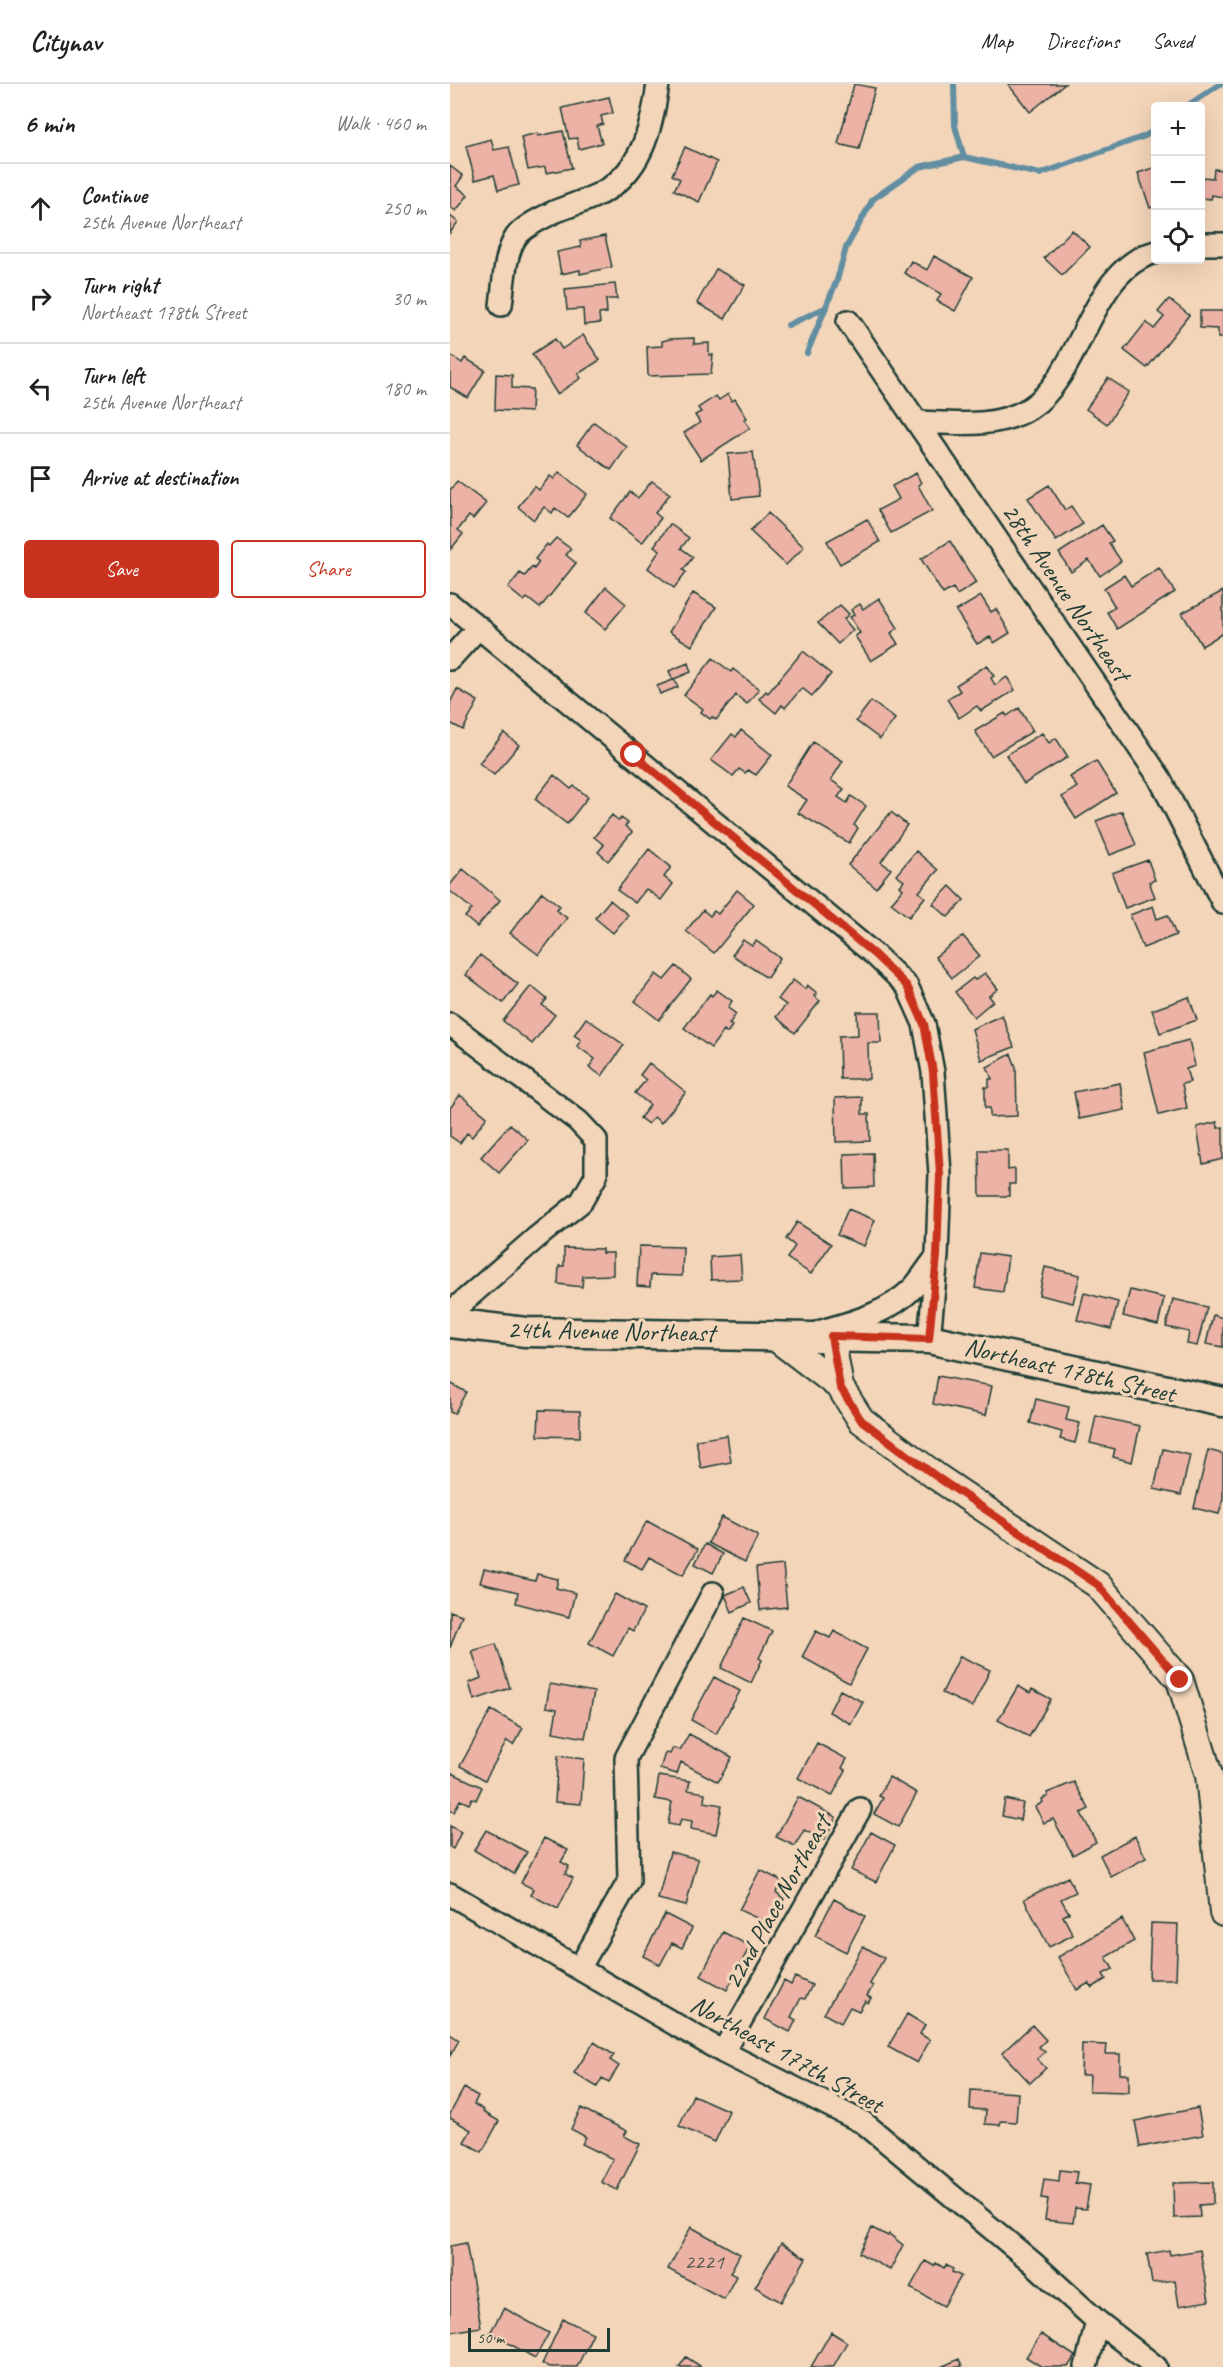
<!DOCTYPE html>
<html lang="en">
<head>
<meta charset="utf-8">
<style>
	:root { --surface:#fff; --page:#f2f2f2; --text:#202124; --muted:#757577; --line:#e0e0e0; --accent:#c8321e }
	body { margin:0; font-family:Caveat,sans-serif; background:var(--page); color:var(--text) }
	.controls { position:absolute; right:18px; top:18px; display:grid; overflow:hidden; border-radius:6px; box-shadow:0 6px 24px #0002 }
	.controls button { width:54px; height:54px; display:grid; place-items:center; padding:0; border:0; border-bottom:2px solid var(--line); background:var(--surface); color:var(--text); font:30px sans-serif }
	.scale { position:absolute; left:18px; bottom:15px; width:142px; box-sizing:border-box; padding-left:6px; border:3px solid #1f3d34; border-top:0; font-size:16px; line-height:21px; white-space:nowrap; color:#1f3d34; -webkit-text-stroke:4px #f3d5b9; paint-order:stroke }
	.stop { position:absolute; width:18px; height:18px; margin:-14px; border:4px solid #c8321e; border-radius:50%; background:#fff }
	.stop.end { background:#c8321e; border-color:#fff; box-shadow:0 2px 6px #0008 }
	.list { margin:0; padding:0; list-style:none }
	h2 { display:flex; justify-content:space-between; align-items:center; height:78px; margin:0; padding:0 24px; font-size:26px }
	h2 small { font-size:20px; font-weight:400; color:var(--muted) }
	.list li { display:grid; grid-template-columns:39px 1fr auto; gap:18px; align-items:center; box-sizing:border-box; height:90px; padding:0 24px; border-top:2px solid var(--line) }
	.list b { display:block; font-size:22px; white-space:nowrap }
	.list p { margin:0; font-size:20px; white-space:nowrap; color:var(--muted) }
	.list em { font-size:20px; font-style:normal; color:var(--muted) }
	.actions { display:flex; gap:12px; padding:18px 24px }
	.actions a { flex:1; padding:14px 0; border:2px solid var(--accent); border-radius:6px; text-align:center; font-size:21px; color:var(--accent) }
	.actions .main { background:var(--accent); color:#fff }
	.icon { flex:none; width:33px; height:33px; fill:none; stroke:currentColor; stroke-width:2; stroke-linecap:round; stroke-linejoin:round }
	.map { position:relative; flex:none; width:773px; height:2283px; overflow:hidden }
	header { display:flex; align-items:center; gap:36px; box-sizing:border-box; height:84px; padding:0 30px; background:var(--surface); border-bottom:2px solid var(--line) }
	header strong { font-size:28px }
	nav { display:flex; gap:33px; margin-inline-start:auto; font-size:21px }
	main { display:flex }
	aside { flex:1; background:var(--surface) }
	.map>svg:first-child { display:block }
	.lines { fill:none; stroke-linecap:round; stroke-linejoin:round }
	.stream { stroke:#628ea2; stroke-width:6 }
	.building { fill:#ecb2a6; stroke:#1f3d34; stroke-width:1.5 }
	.minor-casing { stroke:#1f3d34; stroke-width:26 }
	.tertiary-casing { stroke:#1f3d34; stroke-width:30 }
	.secondary-casing { stroke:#1f3d34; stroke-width:33 }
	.minor { stroke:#f3d5b9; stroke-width:21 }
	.tertiary { stroke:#f3d5b9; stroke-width:26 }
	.secondary { stroke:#f3d5b9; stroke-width:28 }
	.route { stroke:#c8321e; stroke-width:8 }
	.labels { text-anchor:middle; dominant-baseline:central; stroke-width:6; stroke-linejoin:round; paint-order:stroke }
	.number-label { font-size:22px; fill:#525a50 }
	.street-label { font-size:26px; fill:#1f3d34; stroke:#f3d5b9 }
</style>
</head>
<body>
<header>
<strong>Citynav</strong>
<nav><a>Map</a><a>Directions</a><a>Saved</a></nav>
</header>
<main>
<aside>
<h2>6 min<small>Walk · 460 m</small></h2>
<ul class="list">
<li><svg class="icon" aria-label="ahead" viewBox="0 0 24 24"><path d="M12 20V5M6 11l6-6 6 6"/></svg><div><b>Continue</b><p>25th Avenue Northeast</p></div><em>250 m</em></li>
<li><svg class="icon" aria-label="right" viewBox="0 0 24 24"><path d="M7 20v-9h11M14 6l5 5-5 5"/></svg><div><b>Turn right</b><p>Northeast 178th Street</p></div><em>30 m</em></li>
<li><svg class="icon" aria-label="left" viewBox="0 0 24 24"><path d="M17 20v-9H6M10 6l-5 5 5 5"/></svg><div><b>Turn left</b><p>25th Avenue Northeast</p></div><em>180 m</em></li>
<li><svg class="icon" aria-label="arrive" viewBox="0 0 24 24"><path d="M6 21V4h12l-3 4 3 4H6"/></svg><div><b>Arrive at destination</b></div></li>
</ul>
<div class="actions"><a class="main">Save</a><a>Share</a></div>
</aside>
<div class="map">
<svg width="773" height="2283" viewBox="0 0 773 2283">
	<rect width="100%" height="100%" fill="#f3d5b9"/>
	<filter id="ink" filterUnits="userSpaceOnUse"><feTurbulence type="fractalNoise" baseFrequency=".0167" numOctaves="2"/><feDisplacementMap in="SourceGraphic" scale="12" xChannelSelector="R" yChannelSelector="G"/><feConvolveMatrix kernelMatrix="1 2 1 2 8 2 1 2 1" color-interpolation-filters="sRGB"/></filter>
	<g filter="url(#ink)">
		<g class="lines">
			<path class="stream" d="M504 0 505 42 514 73 590 90 695 52 706 45
				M737 22 770 0
				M338 241 377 223
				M357 269 387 196 396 164 423 115 469 83 514 73"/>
		</g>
		<path class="building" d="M404 0 425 4 409 65 388 60Z
			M558 0H615L580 28Z
			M159 13 163 29 151 32 153 40 147 42 152 59 129 65 127 54 119 55 112 24Z
			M113 47 122 84 96 89 95 83 78 86 71 53 88 49V52Z
			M41 55 44 66 59 63 69 101 48 106 44 91 25 96 16 62Z
			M235 63 267 78 249 118 224 106 230 95 222 91Z
			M0 82 13 92 6 102 18 111 6 127 0 123Z
			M706 83V122L700 124 688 89Z
			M764 85 773 86V113L762 111 761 115 750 114 752 93 763 94Z
			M0 132 8 138 0 149Z
			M622 146 640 163 612 191 594 174Z
			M155 152 162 183 130 190V186L111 190 107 168 131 163 130 157Z
			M484 172 523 193 505 227 487 217 491 210 454 189 461 177 477 186Z
			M266 185 295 201 275 235 247 219Z
			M165 200 167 215H156L157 229 149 230 150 239 134 241 133 225 117 226 115 205Z
			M719 215 739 231 697 284 674 266 696 238 704 245 714 233 708 228Z
			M750 227H773V254H768V245L750 244Z
			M133 251 150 276 128 290 131 294 107 310 82 270 105 255 112 265Z
			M244 254V260L259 259V271H263L261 290 198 292 197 263 212 262V257L220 255Z
			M0 271 12 279 15 274 35 286 18 314 0 303Z
			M46 290 62 291V304L82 305 81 328 45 326Z
			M658 294 679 308 657 340 636 325Z
			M278 310 282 317 285 315 297 334 294 335 300 344 251 376 234 349 250 339 245 331 251 328 248 324 266 312 269 316Z
			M144 338 177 363 161 386 127 361Z
			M303 368 309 412 282 415 278 370Z
			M109 388 137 410 118 434 105 424 102 429 94 423 84 436 68 423 84 402 89 406 100 392 104 395Z
			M466 389 471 399 468 401 482 427 441 449 428 426 449 415 442 402Z
			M7 397 36 419 23 435 19 432 8 446 13 450 1 465 0 406Z
			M202 397 220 410 205 429 211 434 192 459 160 434 180 408 188 414Z
			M599 401 615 426 621 422 633 440 606 457 578 414Z
			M318 429 354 463 336 481 300 447Z
			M417 435 430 458 390 480 377 457Z
			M220 440 239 454 231 464 243 473 233 486 236 488 224 504 198 484 210 466 204 462Z
			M652 441 663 457 659 459 671 477 650 492 639 476 621 488 609 469Z
			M106 454 121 465 116 471 126 479 90 524 77 514 74 517 58 504 70 489 75 492 82 483 84 485 89 478 85 475 97 460 99 462Z
			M500 457 526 499 507 511 503 504 493 510 471 475Z
			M709 484 725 508 667 545 657 528 665 523 654 504 674 491 681 502Z
			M156 503 176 520 155 545 136 529Z
			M773 507V549L752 562 732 529Z
			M243 509 266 523 242 562 219 548Z
			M531 512 541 528 546 525 560 549 544 559 540 553 527 560 506 527Z
			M429 514 448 544 441 549 448 560 421 577 405 552 410 549 400 533 404 531 401 526 410 520 413 525Z
			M390 521 399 530 394 535 403 546 388 560 368 539Z
			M353 567 381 590 362 612 352 604 335 624 332 621 326 629 309 615 316 607 318 609Z
			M263 574 281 588 283 585 309 605 297 620 286 611 266 636 262 633 260 635 251 628 253 625 234 611Z
			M238 579 241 588 224 595 228 603 210 610 207 602 223 596 219 587Z
			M537 581 544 592 541 594 545 601 557 593 565 606 531 627 527 622 509 634 497 615 510 607 506 601Z
			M7 605 28 617 13 646 0 639V619Z
			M421 617 445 635 430 655 406 637Z
			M569 624 583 647 541 672 525 647 555 629 557 632Z
			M291 646 322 671 306 691 298 686 295 689 289 685 283 692 261 676 282 650 286 653Z
			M54 649 69 661 44 691 29 679Z
			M592 649 599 659 606 654 618 673 574 700 556 671Z
			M363 658 393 677 381 696 394 705 388 713 397 719 401 712 416 722 404 741 408 744 399 759 348 729 357 716 335 702Z
			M646 677 666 709 626 735 612 713 627 703 620 693Z
			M104 691 121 705 124 702 138 713 117 740 85 715Z
			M672 727 686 761 660 771 646 737Z
			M441 728 457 741 431 778 441 785 426 804 398 781Z
			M162 731 169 737 171 734 178 739 175 742 182 748 158 777 148 768 154 761 144 753Z
			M199 765 221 783 214 793 223 800 211 816 196 805 185 819 167 806Z
			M466 767 488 786 469 808 475 813 459 833 441 819 453 805 450 802 454 797 446 791Z
			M698 776 705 796 699 798 705 813 675 824 662 789Z
			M13 785 50 816 27 843 15 833 22 825 0 807V801Z
			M500 802 514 816 498 833 483 820Z
			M287 806 304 820 264 869 236 847 253 826 260 832 264 827 268 830Z
			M92 808 110 822 106 826 117 834 89 871 60 849Z
			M160 816 178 831 163 849 145 834Z
			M703 822 707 835 718 831 726 851 693 864 680 831Z
			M513 852 530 872 502 894 485 873Z
			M293 856 302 862 306 857 330 874 317 894 282 871Z
			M30 871 68 900 53 919 16 891Z
			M226 882 241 895 209 936 185 917 206 890 214 896Z
			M535 889 548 905 539 912 543 917 524 933 505 908 523 894 525 896Z
			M343 896 355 905 357 901 367 909 364 912 370 917 345 949 326 933 336 921 328 915Z
			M81 902 97 915 92 921 105 931 82 960 53 937Z
			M267 906 282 917 278 924 286 930 279 940 282 942 277 949 274 946 261 964 234 944 260 910 262 912Z
			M739 913 747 936 710 949 702 926Z
			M407 928H430L431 959H418L419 995H390L389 952 408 951Z
			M552 931 564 963 531 976 522 945Z
			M136 934 174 961 152 992 139 983 145 975 127 962 131 956 124 951Z
			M739 956 745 982 736 985 740 998 732 1000 737 1024 709 1031 694 968Z
			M561 970 566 983 567 1032 540 1033V1024H535V1003H539V995H542L537 983Z
			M199 979 236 1008 211 1039 204 1033 198 1040 190 1034 200 1021 185 1009 196 996 190 991Z
			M670 999 675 1026 629 1035 624 1008Z
			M10 1011 37 1033 22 1053 17 1049 10 1059 0 1052V1024Z
			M412 1013V1030H419L420 1057 386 1058 385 1014Z
			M767 1038 768 1044 773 1043V1075L753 1080 747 1043Z
			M60 1040 78 1056 49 1089 31 1073Z
			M529 1066H558V1086L565 1085V1100H559V1112H530Z
			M423 1069 424 1103 395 1104 394 1070Z
			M398 1125 425 1136 414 1162 387 1151Z
			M347 1138 381 1160 361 1190 337 1174 345 1162 336 1155Z
			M189 1162 233 1163 232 1192 201 1191 200 1203 187 1202Z
			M114 1164 152 1165V1169H163V1191L133 1192 132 1203 108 1200 109 1182H114Z
			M530 1169 558 1173 553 1208 525 1204Z
			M290 1171 292 1195 261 1196 260 1173Z
			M595 1183 630 1191 623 1219 589 1211Z
			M680 1206 714 1214 708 1241 673 1232Z
			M634 1209 668 1218 661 1245 627 1236Z
			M723 1215 757 1223 747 1262 737 1260 739 1248 716 1243Z
			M763 1231 773 1234V1263L756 1260Z
			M488 1292 542 1302 536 1331 483 1320Z
			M0 1299 16 1308 4 1330 0 1328Z
			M586 1315 619 1323 616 1336 630 1339 625 1359 610 1355 612 1348 580 1339Z
			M89 1326 130 1327V1353L88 1352Z
			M646 1332 690 1342 682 1378 663 1373 665 1365 640 1359Z
			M277 1351 281 1378 251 1384 246 1356Z
			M713 1365 740 1371 731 1411 704 1405Z
			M758 1366 773 1370V1415L769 1430 744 1424Z
			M272 1433 308 1452 295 1478 258 1459Z
			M197 1437 248 1465 233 1491 199 1473 192 1485 175 1476Z
			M255 1460 273 1470 263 1489 245 1480Z
			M333 1481 337 1523 310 1526 306 1484Z
			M34 1485 85 1497 87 1490 108 1495 106 1504 125 1509 119 1533 66 1519 68 1508 30 1499Z
			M294 1503 301 1519 282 1528 275 1511Z
			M165 1510 194 1526 183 1547 178 1544 163 1572 139 1559Z
			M0 1527 12 1531 0 1564Z
			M294 1534 322 1547 309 1574 312 1576 301 1599 271 1584Z
			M366 1547 380 1554 384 1547 417 1565 399 1599 352 1573Z
			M46 1560 60 1604 24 1616 19 1599 31 1594 22 1567Z
			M510 1572 540 1586 522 1623 492 1609Z
			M264 1593 290 1607 266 1650 241 1636Z
			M100 1600 144 1608 135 1654 103 1648 107 1625 96 1623Z
			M568 1602 580 1609 582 1605 601 1615 579 1653 548 1636Z
			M390 1606 413 1618 401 1640 379 1628Z
			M41 1626 73 1644 63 1661 57 1657 35 1696 10 1682Z
			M239 1650 282 1673 268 1698 231 1678 227 1690 210 1685 215 1669 220 1670 223 1664 230 1666Z
			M367 1659 397 1675 392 1684 396 1686 382 1712 348 1694Z
			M108 1672 134 1675 131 1720 105 1718Z
			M0 1688 32 1703 26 1716 22 1714 19 1720 10 1716 4 1728 0 1726Z
			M209 1692 240 1697 238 1706 255 1709 254 1718 272 1721 266 1750 241 1745 242 1737 231 1735 229 1742 218 1740 222 1718 205 1715Z
			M439 1693 467 1709 448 1743 424 1730 433 1714 429 1712Z
			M624 1698 639 1725 631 1729 646 1758 623 1771 603 1735 594 1739 585 1723 593 1718 592 1715 598 1712 597 1709Z
			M348 1713 386 1733 374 1756 354 1746 345 1762 326 1753Z
			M555 1715 573 1719 570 1736 552 1732Z
			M0 1742 11 1748 3 1765 0 1763Z
			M36 1746 77 1768 64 1790 24 1766Z
			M421 1748 445 1761 426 1798 401 1786Z
			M685 1752 696 1774 661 1793 650 1771Z
			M94 1754 118 1766 111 1778 119 1782 115 1790 123 1794 108 1825 81 1811 84 1805 71 1799Z
			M220 1768 248 1775 236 1822 208 1815Z
			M310 1786 332 1797 326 1808 334 1815 322 1841 289 1826Z
			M618 1793 626 1808 611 1815 619 1829 613 1832 623 1851 599 1863 574 1815Z
			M384 1815 415 1832 396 1868 365 1852Z
			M215 1830 242 1844 232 1864 222 1859 210 1881 193 1872Z
			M672 1835 684 1857 656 1873 663 1885 653 1890 656 1895 642 1904 639 1899 627 1906 608 1873Z
			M701 1839 728 1840 726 1895H699Z
			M273 1848 300 1862 277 1906 251 1892Z
			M413 1862 434 1874 420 1900 423 1902 417 1912 421 1914 418 1919 415 1917 409 1927 400 1923 391 1939 374 1930Z
			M345 1893 362 1901 355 1915 351 1914 341 1933 346 1936 340 1948 315 1935 334 1897 341 1901Z
			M457 1930 475 1941 470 1950 480 1956 467 1979 438 1963Z
			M582 1941 596 1956 589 1963 595 1968 587 1975 596 1984 580 1999 552 1969Z
			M0 1950 9 1956 0 1972Z
			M144 1958 164 1971 160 1976 169 1982 159 1998 152 1994 147 2003 124 1989Z
			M632 1960 657 1961 656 1970H670V1990H679V2008L639 2007 640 1991H631Z
			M14 2004 28 2012 24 2020 34 2026 33 2028 49 2037 32 2068 14 2058 21 2046 0 2034V2030Z
			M521 2006 568 2009 566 2038 551 2037 550 2041 535 2040 536 2026 520 2025Z
			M243 2011 279 2027 265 2058 229 2042Z
			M131 2024 177 2047 174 2052 190 2060 167 2106 151 2098 163 2075 132 2060 136 2053 121 2045Z
			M748 2024 753 2051 690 2063 685 2037Z
			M610 2086 627 2088 625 2099 640 2101 636 2125 625 2124 623 2139 595 2136 598 2115 591 2114 594 2095 609 2097Z
			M763 2098V2120L749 2121 750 2133 724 2134 723 2099Z
			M241 2143 290 2170 280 2189 286 2192 274 2215 218 2185Z
			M422 2144 438 2152 439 2150 453 2161 440 2186 409 2169Z
			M16 2159 31 2243 0 2248V2162Z
			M331 2159 356 2174 331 2218 305 2203Z
			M719 2166 720 2171 750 2166 759 2217 729 2222 725 2196 702 2199 697 2170Z
			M475 2177 484 2182 486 2179 494 2184 496 2181 503 2185 502 2188 511 2192 494 2222 460 2204Z
			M54 2224 99 2249 85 2274 40 2249Z
			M113 2235 143 2249 127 2283H99L92 2280Z
			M381 2248 397 2258 383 2283H361Z
			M591 2250 625 2272 618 2283H592L576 2273Z
			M236 2273 250 2282V2283H229Z
			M509 2275 512 2283H491Z"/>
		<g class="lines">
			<defs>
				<path id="minor" d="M750 160H773
					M51 221C54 200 54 171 66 153 74 142 92 134 104 128 118 122 133 118 147 111 191 91 202 44 208 0
					M398 237 709 693 773 819
					M468 338C504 339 547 345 580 324 633 290 640 184 706 168
					M0 520 425 871 457 902 474 940 483 988 490 1090 487 1172 479 1255
					M0 575 29 543
					M0 940 128 1037 146 1056V1092L131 1118 86 1154 0 1229
					M371 1247C404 1238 439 1229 464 1203 472 1194 479 1182 487 1173
					M0 1810 273 1968 414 2039 582 2178 647 2237 706 2283
					M130 1883 179 1797 176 1674 263 1509
					M273 1968 410 1725
					M636 2283 647 2237"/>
				<path id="tertiary" d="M322 1251 390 1303
					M381 1252 390 1303 411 1336 487 1393 648 1501 730 1596 759 1691 773 1829"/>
				<path id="secondary" d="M0 1239 76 1248 479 1255 773 1318"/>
			</defs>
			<use href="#minor" class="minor-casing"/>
			<use href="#tertiary" class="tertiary-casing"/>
			<use href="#secondary" class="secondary-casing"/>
			<use href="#minor" class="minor"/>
			<use href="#tertiary" class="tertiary"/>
			<use href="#secondary" class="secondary"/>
		</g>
	</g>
	<g class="lines" filter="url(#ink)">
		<path class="route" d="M184 671 425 871 457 902 474 940 483 988 490 1090 487 1172 479 1255 381 1252 390 1303 411 1336 487 1393 648 1501 730 1596"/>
	</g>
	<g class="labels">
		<g class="number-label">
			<text x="254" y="2178">2221</text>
		</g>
		<g class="street-label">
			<text transform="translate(616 508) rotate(56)">28th Avenue Northeast</text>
			<text transform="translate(161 1247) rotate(1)">24th Avenue Northeast</text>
			<text transform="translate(620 1286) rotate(13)">Northeast 178th Street</text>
			<text transform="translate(327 1818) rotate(-61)">22nd Place Northeast</text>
			<text transform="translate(337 1970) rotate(29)">Northeast 177th Street</text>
		</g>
	</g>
</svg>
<div class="controls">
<button>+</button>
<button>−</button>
<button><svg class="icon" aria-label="locate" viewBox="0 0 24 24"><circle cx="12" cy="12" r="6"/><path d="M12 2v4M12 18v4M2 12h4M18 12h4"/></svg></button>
</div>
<div class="scale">50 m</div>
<div class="stop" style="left:184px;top:671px"></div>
<div class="stop end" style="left:730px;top:1596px"></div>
</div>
</main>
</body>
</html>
